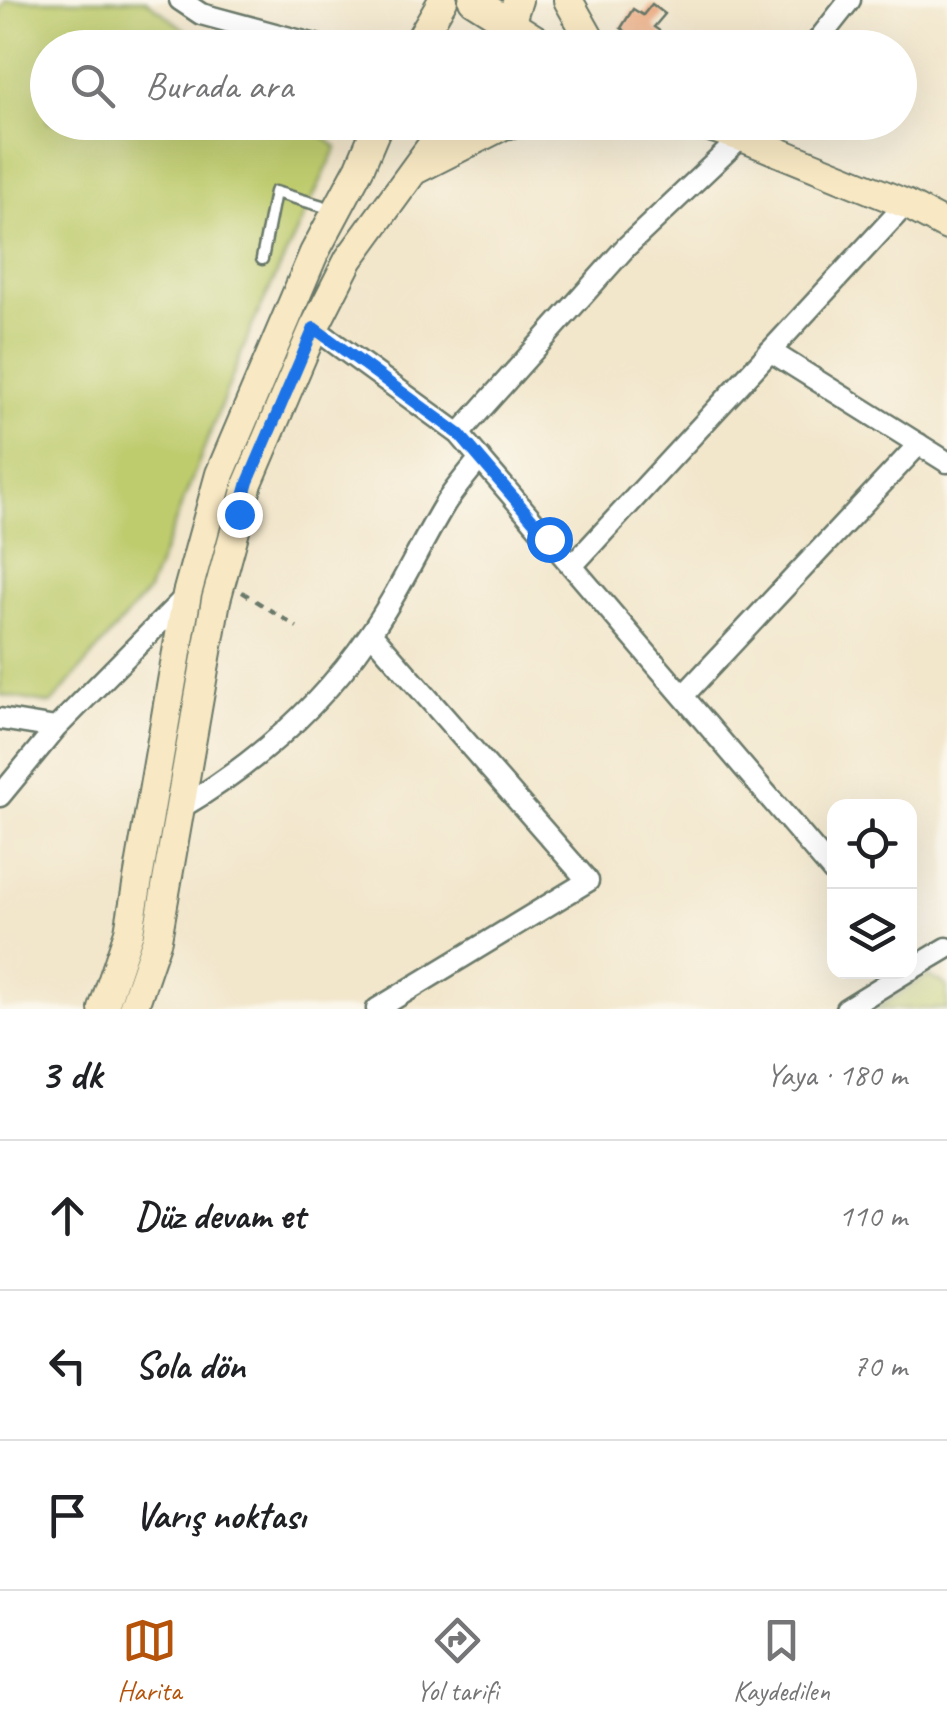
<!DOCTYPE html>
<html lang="tr">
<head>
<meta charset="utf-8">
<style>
	:root { --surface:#fff; --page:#f2f2f2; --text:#202124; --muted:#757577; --line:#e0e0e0; --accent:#b45309 }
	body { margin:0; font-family:Caveat,sans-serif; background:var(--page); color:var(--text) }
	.controls { position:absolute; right:30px; bottom:30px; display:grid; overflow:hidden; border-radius:20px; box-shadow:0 10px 40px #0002 }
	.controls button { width:90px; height:90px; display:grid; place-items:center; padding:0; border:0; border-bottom:2px solid var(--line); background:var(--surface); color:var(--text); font:50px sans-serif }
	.stop { position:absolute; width:30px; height:30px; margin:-22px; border:8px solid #1a73e8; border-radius:50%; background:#fff }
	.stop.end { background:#1a73e8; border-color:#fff; box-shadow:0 2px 10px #0008 }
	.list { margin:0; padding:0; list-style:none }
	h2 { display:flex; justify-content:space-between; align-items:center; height:130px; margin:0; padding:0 40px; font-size:42px }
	h2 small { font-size:32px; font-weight:400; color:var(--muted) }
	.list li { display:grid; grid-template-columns:65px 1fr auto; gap:30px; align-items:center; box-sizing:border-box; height:150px; padding:0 40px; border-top:2px solid var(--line) }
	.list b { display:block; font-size:38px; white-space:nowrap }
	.list em { font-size:32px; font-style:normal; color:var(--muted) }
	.icon { flex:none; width:55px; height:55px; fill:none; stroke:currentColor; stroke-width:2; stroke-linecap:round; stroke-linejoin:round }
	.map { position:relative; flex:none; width:947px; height:1009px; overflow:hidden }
	.search { position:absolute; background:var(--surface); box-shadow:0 10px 40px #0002; left:30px; right:30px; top:30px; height:110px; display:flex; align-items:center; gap:25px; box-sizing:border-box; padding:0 35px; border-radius:55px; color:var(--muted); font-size:38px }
	.sheet { height:580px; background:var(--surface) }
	nav { display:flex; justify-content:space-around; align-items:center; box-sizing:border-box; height:140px; border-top:2px solid var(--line); background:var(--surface); font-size:28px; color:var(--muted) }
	nav a { display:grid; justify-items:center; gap:5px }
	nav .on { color:var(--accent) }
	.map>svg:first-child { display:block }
	.green { fill:#bfcc6e; stroke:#6f8451; stroke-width:2.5 }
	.building { fill:#ea9f6f }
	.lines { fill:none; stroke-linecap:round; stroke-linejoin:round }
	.lane-casing { stroke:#697869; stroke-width:15 }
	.street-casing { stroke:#697869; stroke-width:25 }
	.secondary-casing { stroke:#697869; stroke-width:32 }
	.path { stroke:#697869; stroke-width:4; stroke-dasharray:8 8; stroke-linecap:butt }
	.lane { stroke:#fff; stroke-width:10 }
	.street { stroke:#fff; stroke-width:20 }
	.secondary { stroke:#f8e8c3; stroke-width:28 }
	.route { stroke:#1a73e8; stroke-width:12 }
</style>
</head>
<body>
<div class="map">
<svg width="947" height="1009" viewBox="0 0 947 1009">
	<rect width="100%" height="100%" fill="#fbf7ec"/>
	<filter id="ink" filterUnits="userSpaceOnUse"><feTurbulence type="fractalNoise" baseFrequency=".01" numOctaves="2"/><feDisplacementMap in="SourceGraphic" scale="20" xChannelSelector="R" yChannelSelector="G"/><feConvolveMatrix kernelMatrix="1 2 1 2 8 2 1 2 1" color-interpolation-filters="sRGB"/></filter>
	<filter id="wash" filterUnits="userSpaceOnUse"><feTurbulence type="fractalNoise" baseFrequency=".0048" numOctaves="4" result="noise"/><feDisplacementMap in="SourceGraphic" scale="40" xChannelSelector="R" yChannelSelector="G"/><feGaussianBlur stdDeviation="2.25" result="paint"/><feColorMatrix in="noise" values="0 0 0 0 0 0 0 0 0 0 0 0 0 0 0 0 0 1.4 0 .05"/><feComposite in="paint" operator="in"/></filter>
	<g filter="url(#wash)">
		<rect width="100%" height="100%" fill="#f2e6cb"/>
		<path class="green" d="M6 0H146L208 47 48 48V122L305 123 337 147 253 324 148 591 51 704 0 695V11Z
			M927 976 942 982 947 987V1009H876Z"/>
		<g id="blocks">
			<path class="building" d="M652 4 665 14 654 27 664 34 655 48H647L621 28 633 9 643 15Z"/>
		</g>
	</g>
	<g filter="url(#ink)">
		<use href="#blocks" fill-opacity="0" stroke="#697869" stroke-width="2.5"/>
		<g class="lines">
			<defs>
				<path id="lane" d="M262 259 275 192 336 210"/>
				<path id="street" d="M180 0 201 14 327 48
					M812 48 850 0
					M314 328 459 434 834 873
					M770 351 947 462
					M459 434 626 247 742 137 754 122
					M572 566 906 204
					M371 633 588 881 377 1009
					M683 696 919 444
					M0 719 56 728 187 595
					M0 796 56 728
					M179 809C253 765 321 706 370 634 398 594 418 549 443 507 453 490 468 474 480 458
					M910 970 947 948
					M846 1009 906 972"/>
				<path id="secondary" d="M473 0 549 48
					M568 0 595 48
					M415 48 443 0
					M498 48 510 23 518 0
					M693 122 742 137 906 204 947 226
					M417 169 504 125 520 122
					M103 1009 129 932 187 594 220 474 314 253 360 167 379 122
					M133 1009 157 939 216 600 248 483 314 328 349 259 449 122"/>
			</defs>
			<use href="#lane" class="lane-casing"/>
			<use href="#street" class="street-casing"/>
			<use href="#secondary" class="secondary-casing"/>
			<path class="path" d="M242 592 297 627"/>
			<use href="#lane" class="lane"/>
			<use href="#street" class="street"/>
			<use href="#secondary" class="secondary"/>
		</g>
	</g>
	<g class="lines" filter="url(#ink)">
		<path class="route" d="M239 514 248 482 314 328 459 434 549 539"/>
	</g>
</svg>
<div class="controls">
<button><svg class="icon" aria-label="locate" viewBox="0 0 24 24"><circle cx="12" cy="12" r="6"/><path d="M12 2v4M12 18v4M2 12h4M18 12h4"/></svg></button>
<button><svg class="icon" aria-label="layers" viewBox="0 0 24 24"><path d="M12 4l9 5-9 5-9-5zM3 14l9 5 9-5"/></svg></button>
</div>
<div class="stop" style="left:549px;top:539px"></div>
<div class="stop end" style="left:239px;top:514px"></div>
<div class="search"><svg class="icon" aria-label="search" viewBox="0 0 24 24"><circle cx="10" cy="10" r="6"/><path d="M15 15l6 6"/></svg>Burada ara</div>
</div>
<section class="sheet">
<h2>3 dk<small>Yaya · 180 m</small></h2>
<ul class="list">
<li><svg class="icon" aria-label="ahead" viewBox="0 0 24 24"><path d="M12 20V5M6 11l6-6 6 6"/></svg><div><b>Düz devam et</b></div><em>110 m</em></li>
<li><svg class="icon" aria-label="left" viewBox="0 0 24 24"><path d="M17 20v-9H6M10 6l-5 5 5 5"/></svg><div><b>Sola dön</b></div><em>70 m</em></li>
<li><svg class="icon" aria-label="arrive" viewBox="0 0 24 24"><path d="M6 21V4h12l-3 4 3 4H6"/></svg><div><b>Varış noktası</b></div></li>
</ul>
</section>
<nav>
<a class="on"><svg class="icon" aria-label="map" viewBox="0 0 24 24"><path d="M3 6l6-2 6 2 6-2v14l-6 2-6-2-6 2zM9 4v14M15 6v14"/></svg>Harita</a>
<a><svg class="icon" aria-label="directions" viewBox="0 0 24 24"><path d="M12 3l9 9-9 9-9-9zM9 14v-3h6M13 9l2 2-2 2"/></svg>Yol tarifi</a>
<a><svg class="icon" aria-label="saved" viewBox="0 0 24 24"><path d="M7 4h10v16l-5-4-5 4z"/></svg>Kaydedilen</a>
</nav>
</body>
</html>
